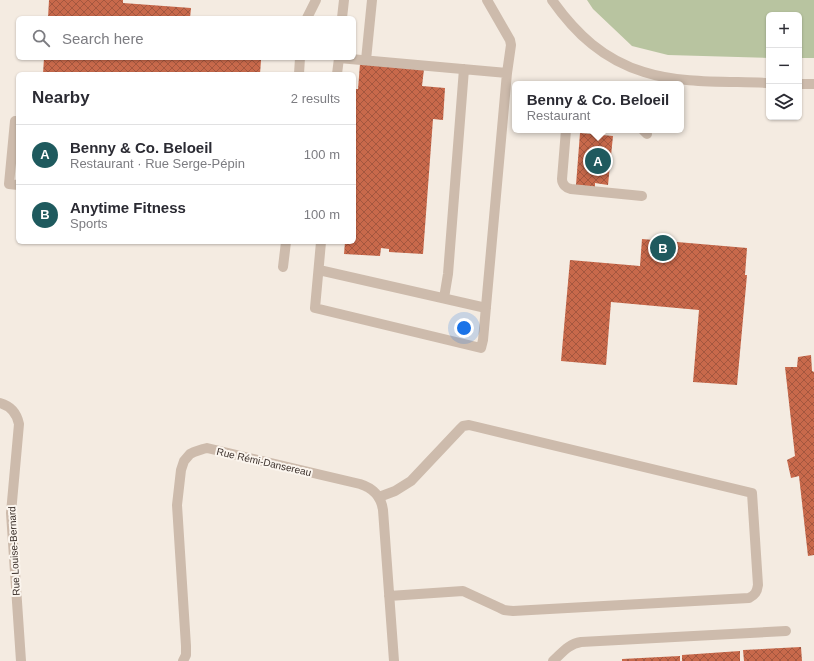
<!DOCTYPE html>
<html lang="en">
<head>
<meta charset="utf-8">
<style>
	:root { --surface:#fff; --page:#f7f7f7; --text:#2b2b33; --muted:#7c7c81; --line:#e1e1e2; --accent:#1f5a5e }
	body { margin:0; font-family:Arial,sans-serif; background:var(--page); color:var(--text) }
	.controls { position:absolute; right:12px; top:12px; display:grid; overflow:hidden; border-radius:6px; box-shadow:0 1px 3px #0004 }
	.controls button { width:36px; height:36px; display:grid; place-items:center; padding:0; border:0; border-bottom:1px solid var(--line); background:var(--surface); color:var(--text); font:20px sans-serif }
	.you { position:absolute; left:464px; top:328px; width:14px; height:14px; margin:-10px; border:3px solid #fff; border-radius:50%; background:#1a73e8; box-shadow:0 0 0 6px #1a73e833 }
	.badge { display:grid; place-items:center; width:26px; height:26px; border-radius:50%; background:var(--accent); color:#fff; font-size:13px; font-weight:700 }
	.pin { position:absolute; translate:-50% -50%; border:2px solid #fff; box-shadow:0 1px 4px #0006 }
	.popup { position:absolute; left:512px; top:81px; width:172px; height:52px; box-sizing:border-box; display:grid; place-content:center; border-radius:6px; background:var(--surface); filter:drop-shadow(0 1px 3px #0005); font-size:13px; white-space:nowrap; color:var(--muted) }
	.popup b { font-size:15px; color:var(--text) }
	.popup::after { content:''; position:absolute; left:50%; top:100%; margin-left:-8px; border:8px solid transparent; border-top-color:var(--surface) }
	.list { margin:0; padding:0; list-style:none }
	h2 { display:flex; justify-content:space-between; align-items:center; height:52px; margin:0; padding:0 16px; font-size:17px }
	h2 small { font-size:13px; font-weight:400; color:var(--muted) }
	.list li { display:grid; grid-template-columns:26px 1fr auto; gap:12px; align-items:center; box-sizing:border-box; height:60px; padding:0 16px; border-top:1px solid var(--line) }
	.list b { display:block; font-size:15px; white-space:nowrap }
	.list p { margin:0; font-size:13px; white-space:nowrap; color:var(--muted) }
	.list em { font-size:13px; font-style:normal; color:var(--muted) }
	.icon { flex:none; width:22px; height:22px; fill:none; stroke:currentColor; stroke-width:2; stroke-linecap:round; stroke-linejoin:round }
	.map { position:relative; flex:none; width:814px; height:661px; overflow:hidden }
	.search { position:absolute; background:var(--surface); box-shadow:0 1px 3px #0004; left:16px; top:16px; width:340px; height:44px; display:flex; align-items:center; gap:10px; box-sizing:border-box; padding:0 14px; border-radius:6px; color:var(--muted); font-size:15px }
	.panel { position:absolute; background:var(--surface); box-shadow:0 1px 3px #0004; left:16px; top:72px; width:340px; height:172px; border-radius:6px }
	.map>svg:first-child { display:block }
	.grass { fill:#b8c4a0 }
	.building { fill:url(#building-cross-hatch) }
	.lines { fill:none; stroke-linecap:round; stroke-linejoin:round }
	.minor { stroke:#cdbbac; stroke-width:10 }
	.labels { text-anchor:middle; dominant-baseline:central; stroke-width:4; stroke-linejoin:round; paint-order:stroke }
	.street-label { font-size:10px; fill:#3b302b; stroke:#fbf5ee }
</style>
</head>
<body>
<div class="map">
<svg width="814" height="661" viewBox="0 0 814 661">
	<defs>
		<pattern id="building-cross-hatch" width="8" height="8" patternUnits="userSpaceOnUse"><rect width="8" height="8" fill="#c8694b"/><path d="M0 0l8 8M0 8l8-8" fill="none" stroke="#a4573f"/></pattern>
	</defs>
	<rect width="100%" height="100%" fill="#f4ebe1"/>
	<path class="grass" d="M587 0H814V58H799V15H769V58L668 55 632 46 593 9Z"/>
	<path class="building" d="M49 0H123V3L191 8 190 18H48Z
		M44 58H237L261 60 260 74H43Z
		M360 64 424 69 422 86 445 88 443 120 433 119 423 254 389 252V249L381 248 380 256 344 254 345 242H354V89H358Z
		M580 133 613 136 608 185 595 183V187L576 185Z
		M642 239 747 248 745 275H747L737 385 693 382 699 310 611 302 606 365 561 361 570 260 640 266Z
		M811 355 812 371 814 372V555L808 556 799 476 791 478 787 460 795 456 785 367H797L798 357Z
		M801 647 802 661H744L743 650Z
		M740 651V661H682V655Z
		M680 656V661H622V659Z"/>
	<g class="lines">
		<path class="minor" d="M552 0C576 34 604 60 644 72 681 84 730 81 769 83
			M307 18 316 0
			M342 18 344 0
			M339 58 507 73 511 45 510 40 487 0
			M366 60 372 0
			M299 74 300 58
			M337 74 339 58
			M799 84H814
			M15 121 9 184 18 185
			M566 130 562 179C562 184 566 188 571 189L642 196
			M643 130 647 134
			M321 242 315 308 481 348 483 340 507 73
			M283 267 286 242
			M319 270 486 308
			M444 298 448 274 464 69
			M0 403C11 406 17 414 19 424L11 513 21 661
			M379 497 395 491 411 481 461 428 463 426 469 425 752 493 758 585C757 592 755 595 749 598L513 611 504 610 500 608 463 591 389 596
			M183 661 186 655V646L177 505 181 470 184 461 190 454 194 452 203 449 207 448 360 484C373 488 381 496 383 510L394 661
			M553 661C562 653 568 644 581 642L786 631"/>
	</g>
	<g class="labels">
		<g class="street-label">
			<text transform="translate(264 462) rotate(13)">Rue Rémi-Dansereau</text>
			<text transform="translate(14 551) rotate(-93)">Rue Louise-Bernard</text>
		</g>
	</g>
</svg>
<div class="controls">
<button>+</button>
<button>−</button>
<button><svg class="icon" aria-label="layers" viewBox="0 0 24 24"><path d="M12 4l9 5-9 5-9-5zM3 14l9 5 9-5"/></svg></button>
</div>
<div class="you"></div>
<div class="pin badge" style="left:598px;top:161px">A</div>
<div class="popup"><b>Benny &amp; Co. Beloeil</b>Restaurant</div>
<div class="pin badge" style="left:663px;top:248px">B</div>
<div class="search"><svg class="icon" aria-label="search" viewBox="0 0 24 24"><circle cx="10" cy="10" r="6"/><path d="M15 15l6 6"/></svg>Search here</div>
<section class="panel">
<h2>Nearby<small>2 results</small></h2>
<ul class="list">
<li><span class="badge">A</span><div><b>Benny &amp; Co. Beloeil</b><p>Restaurant · Rue Serge-Pépin</p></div><em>100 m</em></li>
<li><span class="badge">B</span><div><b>Anytime Fitness</b><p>Sports</p></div><em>100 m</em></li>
</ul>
</section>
</div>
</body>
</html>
